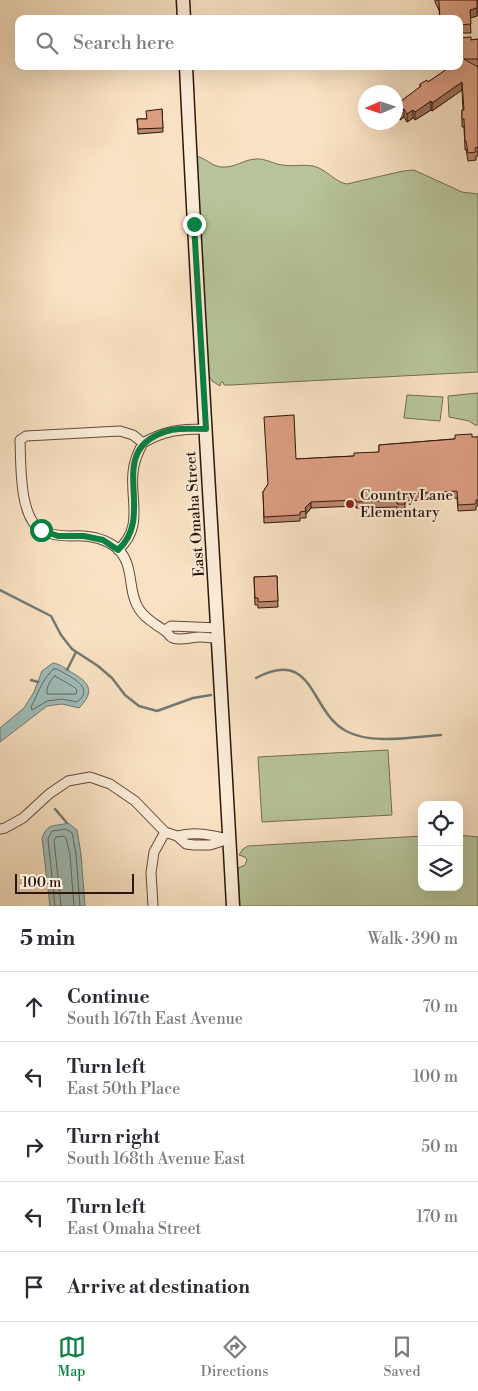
<!DOCTYPE html>
<html lang="en">
<head>
<meta charset="utf-8">
<style>
	:root { --surface:#fff; --page:#f2f2f3; --text:#2b2b33; --muted:#7c7c81; --line:#e1e1e2; --accent:#0b8043 }
	body { margin:0; font-family:"Libre Bodoni",serif; background:var(--page); color:var(--text) }
	.controls { position:absolute; right:15px; bottom:15px; display:grid; overflow:hidden; border-radius:10px; box-shadow:0 5px 20px #0002 }
	.controls button { width:45px; height:45px; display:grid; place-items:center; padding:0; border:0; border-bottom:1px solid var(--line); background:var(--surface); color:var(--text); font:25px sans-serif }
	.compass { position:absolute; left:358px; top:85px; width:45px; height:45px; border-radius:50%; background:var(--surface); box-shadow:0 5px 20px #0002; rotate:267deg }
	.scale { position:absolute; left:15px; bottom:12px; width:119px; box-sizing:border-box; padding-left:5px; border:2px solid #2f150c; border-top:0; font-size:14px; line-height:18px; white-space:nowrap; color:#2f150c; -webkit-text-stroke:4px #fbecd8; paint-order:stroke }
	.stop { position:absolute; width:15px; height:15px; margin:-11px; border:4px solid #0b8043; border-radius:50%; background:#fff }
	.stop.end { background:#0b8043; border-color:#fff; box-shadow:0 1px 5px #0008 }
	.list { margin:0; padding:0; list-style:none }
	h2 { display:flex; justify-content:space-between; align-items:center; height:65px; margin:0; padding:0 20px; font-size:21px }
	h2 small { font-size:16px; font-weight:400; color:var(--muted) }
	.list li { display:grid; grid-template-columns:32px 1fr auto; gap:15px; align-items:center; box-sizing:border-box; height:70px; padding:0 20px; border-top:1px solid var(--line) }
	.list b { display:block; font-size:19px; white-space:nowrap }
	.list p { margin:0; font-size:16px; white-space:nowrap; color:var(--muted) }
	.list em { font-size:16px; font-style:normal; color:var(--muted) }
	.icon { flex:none; width:28px; height:28px; fill:none; stroke:currentColor; stroke-width:2; stroke-linecap:round; stroke-linejoin:round }
	.map { position:relative; flex:none; width:478px; height:906px; overflow:hidden }
	.search { position:absolute; background:var(--surface); box-shadow:0 5px 20px #0002; left:15px; right:15px; top:15px; height:55px; display:flex; align-items:center; gap:12px; box-sizing:border-box; padding:0 18px; border-radius:10px; color:var(--muted); font-size:19px }
	.sheet { height:415px; background:var(--surface) }
	nav { display:flex; justify-content:space-around; align-items:center; box-sizing:border-box; height:70px; border-top:1px solid var(--line); background:var(--surface); font-size:14px; color:var(--muted) }
	nav a { display:grid; justify-items:center; gap:2px }
	nav .on { color:var(--accent) }
	.map>svg:first-child { display:block }
	.green { fill:#b7c499; stroke:#736c52 }
	.water { fill:#9fbdb9; stroke:#727a74 }
	.lines { fill:none; stroke-linecap:round; stroke-linejoin:round }
	.shore { stroke:#676962; stroke-width:1 }
	.stream { stroke:#727a74; stroke-width:2.5 }
	.minor-casing { stroke:#62483a; stroke-width:11 }
	.secondary-casing { stroke:#2f150c; stroke-width:15 }
	.minor { stroke:#fbecd8; stroke-width:9 }
	.secondary { stroke:#fbecd8; stroke-width:12 }
	.wall { fill:#bd8871; stroke:#2f150c }
	.shaded-wall { fill:#9a6f5c; stroke:#2f150c }
	.building { fill:#dc9e83; stroke:#2f150c }
	.route { stroke:#0b8043; stroke-width:6 }
	.poi-dot { fill:#8f2418; stroke:#fbecd8; stroke-width:2 }
	.labels { text-anchor:middle; dominant-baseline:central; stroke-width:4; stroke-linejoin:round; paint-order:stroke }
	.poi-label { font-size:15px; fill:#2f150c; stroke:#fbecd8; text-anchor:start }
	.street-label { font-size:15px; fill:#2f150c; stroke:#fbecd8 }
</style>
</head>
<body>
<div class="map">
<svg width="478" height="906" viewBox="0 0 478 906">
	<rect width="100%" height="100%" fill="#f9e2c3"/>
	<filter id="stains"><feTurbulence type="fractalNoise" baseFrequency=".004" numOctaves="4"/><feColorMatrix values="0 0 0 0 .2 0 0 0 0 .09 0 0 0 0 .02 0 0 0 .5 -.17"/></filter>
	<radialGradient id="worn" r=".72"><stop offset=".6" stop-color="#630" stop-opacity="0"/><stop offset="1" stop-color="#630" stop-opacity=".3"/></radialGradient>
	<path class="green" d="M194 156C204 156 212 167 222 167 235 168 245 159 256 159 264 158 274 164 282 165 292 167 303 164 313 166 327 169 334 182 347 184L403 171 414 170 462 192 478 194V372L231 385H224L223 382H221L220 386 212 381 208 374Z
		M478 393V425H475L469 421 449 417 448 396Z
		M407 395 443 397 440 421 404 418Z
		M388 750 392 815 262 822 258 757Z
		M459 835 478 837V906H240L238 868 245 865 247 860 245 857 239 855 243 849 248 846 422 836V887H459Z"/>
	<path class="water" d="M53 663C60 664 65 668 71 672 89 682 96 691 79 708L62 704 47 706 0 742V728L24 708 34 692 42 671Z
		M68 823 77 830 81 854 85 906H50L42 838C48 822 54 827 68 823Z"/>
	<g class="lines">
		<path class="shore" d="M54 669H57C68 676 97 687 77 702L62 699 47 701 32 710 31 707C38 694 43 677 54 669Z
			M55 676 74 687 77 690 76 694H47C46 689 50 679 55 676Z
			M55 906 48 839 52 831 66 829 72 833 76 854 80 906
			M61 906 54 840 56 837 64 836 66 838 70 855 74 906"/>
		<path class="stream" d="M0 590 51 616 61 635 72 649 98 666 112 678 125 695 139 706 157 711 193 698 211 695
			M67 670 76 652
			M256 678C315 647 309 711 346 731 371 745 413 737 441 735
			M31 680 38 682
			M55 809 67 823"/>
		<defs>
			<path id="minor" d="M206 429C181 429 165 430 143 443L133 435 120 431 26 436 20 440C21 464 19 517 41 530 50 535 62 536 71 536 87 535 105 538 118 549 135 566 127 591 139 609 146 620 156 624 165 631 169 633 169 637 173 638 181 641 192 637 200 637 206 637 213 638 219 639
				M118 550C144 527 130 501 133 472 134 461 138 452 143 443
				M165 630 171 626 218 628
				M0 829 5 828 23 818 49 794 68 781 90 777 110 784 135 801 165 832 177 836 186 844 194 845H210L229 839
				M177 836C194 831 212 835 229 839
				M153 906 151 873 154 852 165 832"/>
			<path id="secondary" d="M183 0 184 19
				M186 66C199 346 218 626 233 906"/>
		</defs>
		<use href="#minor" class="minor-casing"/>
		<use href="#secondary" class="secondary-casing"/>
		<use href="#minor" class="minor"/>
		<use href="#secondary" class="secondary"/>
	</g>
	<path class="wall" d="M435 0H478V3H477V16L470 18 471 33H459V19H440L439 10 435 2Z
		M478 39V156H476V160L468 161 466 149 465 150 464 127H462V110H463L462 90 432 111 431 110 415 120 413 118 407 122 404 117 400 120 396 113V105L420 87V84L428 82 446 70V67L424 69 423 66H459L471 40Z
		M162 109 163 132 138 134 137 119H146Z
		M478 437V506H476V510L458 511 457 498 405 501V510L397 511V507L356 508V506L311 508 306 514V518H300V521L264 523 263 492 268 484 296 459 354 456 379 452V445Z
		M277 576 278 607 258 608V605H255L254 577Z"/>
	<path class="shaded-wall" d="M477 8V16L470 18V10Z
		M462 82V90L432 111V103Z
		M431 101V110L415 120V112Z
		M404 109V117L400 120V112Z
		M413 110V118L407 122V114Z
		M311 502V508L306 514 305 508Z"/>
	<path class="building" d="M438 0H477V8L470 10 471 24 459 25V19H440L439 2Z
		M471 37V40L478 39V59H464L478 67V147L475 148 476 152 468 153 466 141H465L464 119H462V110H464L462 82 432 103 431 101 415 112 413 110 407 114 404 109 400 112 396 105 421 86 420 84 427 80 428 82 447 69 446 66H459V38Z
		M162 109 163 128 138 129 137 119H147L146 111Z
		M294 415 296 459 354 456V453L379 452V445L455 439V435L472 434V437H478V500H476V504L458 505 457 491 405 494V504H397V500L356 502V500L311 502 305 508 306 511 300 512V515L264 517 263 492 268 484 264 417Z
		M277 576 278 601 258 602V598H255L254 577Z"/>
	<g class="lines">
		<path class="route" d="M41 530 58 536H84L103 540 118 550C159 513 100 448 171 430 181 428 194 429 206 429L194 224"/>
	</g>
	<circle class="poi-dot" cx="350" cy="504" r="5"/>
	<g class="labels">
		<g class="poi-label">
			<text x="360" y="495">Country Lane<tspan x="360" dy="17">Elementary</tspan></text>
		</g>
		<g class="street-label">
			<text transform="translate(195 514) rotate(-94)">East Omaha Street</text>
		</g>
	</g>
	<rect width="100%" height="100%" filter="url(#stains)"/>
	<rect width="100%" height="100%" fill="url(#worn)"/>
</svg>
<div class="controls">
<button><svg class="icon" aria-label="locate" viewBox="0 0 24 24"><circle cx="12" cy="12" r="6"/><path d="M12 2v4M12 18v4M2 12h4M18 12h4"/></svg></button>
<button><svg class="icon" aria-label="layers" viewBox="0 0 24 24"><path d="M12 4l9 5-9 5-9-5zM3 14l9 5 9-5"/></svg></button>
</div>
<svg class="compass" viewBox="-18 -18 36 36"><path d="M0-13l5 13h-10z" fill="#e53935"/><path d="M0 13l5-13h-10z" fill="#7c7c81"/></svg>
<div class="scale">100 m</div>
<div class="stop" style="left:41px;top:530px"></div>
<div class="stop end" style="left:194px;top:224px"></div>
<div class="search"><svg class="icon" aria-label="search" viewBox="0 0 24 24"><circle cx="10" cy="10" r="6"/><path d="M15 15l6 6"/></svg>Search here</div>
</div>
<section class="sheet">
<h2>5 min<small>Walk · 390 m</small></h2>
<ul class="list">
<li><svg class="icon" aria-label="ahead" viewBox="0 0 24 24"><path d="M12 20V5M6 11l6-6 6 6"/></svg><div><b>Continue</b><p>South 167th East Avenue</p></div><em>70 m</em></li>
<li><svg class="icon" aria-label="left" viewBox="0 0 24 24"><path d="M17 20v-9H6M10 6l-5 5 5 5"/></svg><div><b>Turn left</b><p>East 50th Place</p></div><em>100 m</em></li>
<li><svg class="icon" aria-label="right" viewBox="0 0 24 24"><path d="M7 20v-9h11M14 6l5 5-5 5"/></svg><div><b>Turn right</b><p>South 168th Avenue East</p></div><em>50 m</em></li>
<li><svg class="icon" aria-label="left" viewBox="0 0 24 24"><path d="M17 20v-9H6M10 6l-5 5 5 5"/></svg><div><b>Turn left</b><p>East Omaha Street</p></div><em>170 m</em></li>
<li><svg class="icon" aria-label="arrive" viewBox="0 0 24 24"><path d="M6 21V4h12l-3 4 3 4H6"/></svg><div><b>Arrive at destination</b></div></li>
</ul>
</section>
<nav>
<a class="on"><svg class="icon" aria-label="map" viewBox="0 0 24 24"><path d="M3 6l6-2 6 2 6-2v14l-6 2-6-2-6 2zM9 4v14M15 6v14"/></svg>Map</a>
<a><svg class="icon" aria-label="directions" viewBox="0 0 24 24"><path d="M12 3l9 9-9 9-9-9zM9 14v-3h6M13 9l2 2-2 2"/></svg>Directions</a>
<a><svg class="icon" aria-label="saved" viewBox="0 0 24 24"><path d="M7 4h10v16l-5-4-5 4z"/></svg>Saved</a>
</nav>
</body>
</html>
